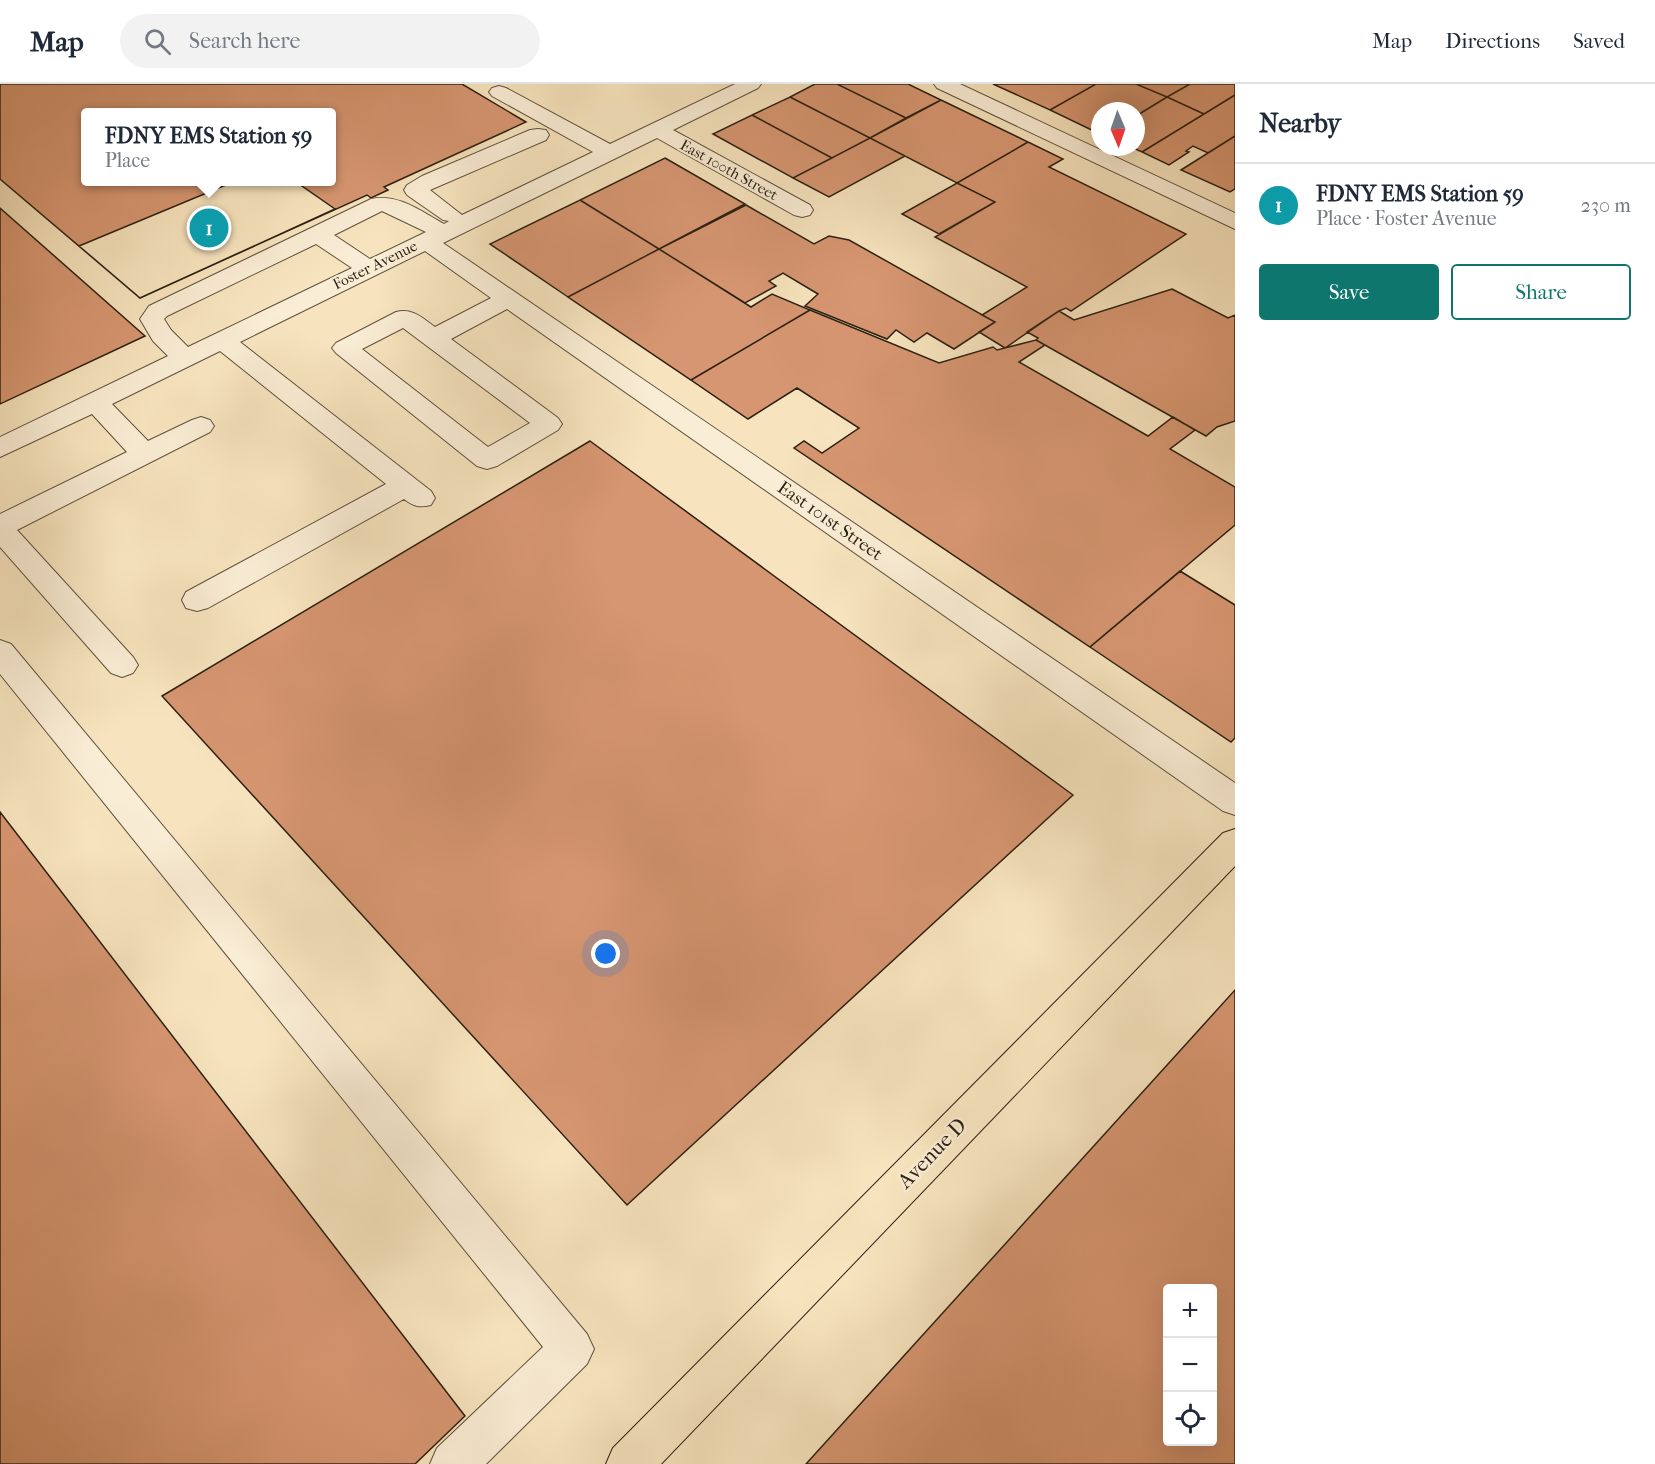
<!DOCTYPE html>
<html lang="en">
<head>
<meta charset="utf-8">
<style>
	:root { --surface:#fff; --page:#f2f2f3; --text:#1f2937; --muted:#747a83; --line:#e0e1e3; --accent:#0f766e }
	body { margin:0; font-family:"IM FELL French Canon",serif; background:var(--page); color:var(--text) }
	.controls { position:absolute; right:18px; bottom:18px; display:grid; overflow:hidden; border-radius:6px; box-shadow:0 6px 24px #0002 }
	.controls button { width:54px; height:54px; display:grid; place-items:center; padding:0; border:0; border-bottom:2px solid var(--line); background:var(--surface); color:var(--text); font:30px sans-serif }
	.compass { position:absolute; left:1091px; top:18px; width:54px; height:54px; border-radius:50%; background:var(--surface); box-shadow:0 6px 24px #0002; rotate:178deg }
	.you { position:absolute; left:606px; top:870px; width:21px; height:21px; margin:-15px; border:4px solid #fff; border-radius:50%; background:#1a73e8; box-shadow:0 0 0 9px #1a73e833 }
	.badge { display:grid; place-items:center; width:39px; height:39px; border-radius:50%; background:var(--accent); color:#fff; font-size:20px; font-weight:700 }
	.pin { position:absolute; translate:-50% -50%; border:3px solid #fff; box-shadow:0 2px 6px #0006 }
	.popup { position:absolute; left:81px; top:24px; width:255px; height:78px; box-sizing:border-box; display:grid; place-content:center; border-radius:6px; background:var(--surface); filter:drop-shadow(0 2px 4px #0005); font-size:20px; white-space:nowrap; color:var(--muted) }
	.popup b { font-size:22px; color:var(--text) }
	.popup::after { content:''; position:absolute; left:50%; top:100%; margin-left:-12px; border:12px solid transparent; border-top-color:var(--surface) }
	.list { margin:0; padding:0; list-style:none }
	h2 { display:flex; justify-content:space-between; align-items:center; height:78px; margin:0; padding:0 24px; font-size:26px }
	h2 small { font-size:20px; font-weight:400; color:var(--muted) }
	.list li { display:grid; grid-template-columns:39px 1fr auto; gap:18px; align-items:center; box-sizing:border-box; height:84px; padding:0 24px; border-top:2px solid var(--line) }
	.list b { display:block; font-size:22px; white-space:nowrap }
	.list p { margin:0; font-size:20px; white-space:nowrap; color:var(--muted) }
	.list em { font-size:20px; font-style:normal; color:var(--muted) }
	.actions { display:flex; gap:12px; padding:18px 24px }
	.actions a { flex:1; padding:14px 0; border:2px solid var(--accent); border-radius:6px; text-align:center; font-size:21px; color:var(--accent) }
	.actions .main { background:var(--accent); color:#fff }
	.icon { flex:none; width:33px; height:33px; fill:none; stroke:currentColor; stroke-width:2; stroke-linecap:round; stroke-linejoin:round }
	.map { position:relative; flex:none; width:1235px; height:1380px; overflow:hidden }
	header { display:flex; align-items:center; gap:36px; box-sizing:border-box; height:84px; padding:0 30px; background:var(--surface); border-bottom:2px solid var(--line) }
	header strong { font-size:28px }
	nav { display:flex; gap:33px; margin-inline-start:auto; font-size:21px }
	.search { width:420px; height:54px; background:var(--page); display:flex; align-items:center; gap:15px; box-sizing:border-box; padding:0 21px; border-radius:33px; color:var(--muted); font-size:22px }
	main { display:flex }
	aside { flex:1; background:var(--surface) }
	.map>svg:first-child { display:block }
	.building { fill:#d69671; stroke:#2c2012; stroke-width:1.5; fill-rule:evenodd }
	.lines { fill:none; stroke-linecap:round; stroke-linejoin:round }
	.minor-casing { stroke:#5f513d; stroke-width:2 }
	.major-casing { stroke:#2c2012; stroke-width:2 }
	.minor { fill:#faedd5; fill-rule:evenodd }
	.major { fill:#f7e4be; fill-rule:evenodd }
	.labels { text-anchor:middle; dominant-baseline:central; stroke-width:4.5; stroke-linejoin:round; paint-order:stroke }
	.far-street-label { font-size:15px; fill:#2c2012; stroke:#faedd5 }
	.street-label { font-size:18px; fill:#2c2012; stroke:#faedd5 }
	.near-street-label { font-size:21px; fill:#2c2012; stroke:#faedd5 }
</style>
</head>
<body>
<header>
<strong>Map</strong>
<div class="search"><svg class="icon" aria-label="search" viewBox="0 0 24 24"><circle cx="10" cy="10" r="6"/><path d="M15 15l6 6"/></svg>Search here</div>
<nav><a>Map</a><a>Directions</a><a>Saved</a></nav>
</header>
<main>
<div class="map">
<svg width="1235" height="1380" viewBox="0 0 1235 1380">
	<rect width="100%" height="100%" fill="#f7e4be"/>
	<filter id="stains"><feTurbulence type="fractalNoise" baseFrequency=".00333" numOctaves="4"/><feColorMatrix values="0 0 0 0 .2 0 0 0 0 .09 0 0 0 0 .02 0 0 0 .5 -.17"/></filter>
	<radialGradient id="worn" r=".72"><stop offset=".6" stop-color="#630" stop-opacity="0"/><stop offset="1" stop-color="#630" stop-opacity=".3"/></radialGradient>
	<path class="building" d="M0 0H462L526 38 384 103 388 106 371 114 367 111 140 214 0 95ZM86 28H332V98H86Z
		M815 0H837L906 34 870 54 790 13Z
		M837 0H908L941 16 906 34Z
		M993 0H1096L1050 26Z
		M1096 0H1136L1167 13 1136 32V27H1100V50L1050 26Z
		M1136 0H1190L1167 13Z
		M1190 0H1235V11L1204 30 1167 13Z
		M1235 11V52L1208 69 1193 62 1186 67 1189 68 1169 81 1142 68Z
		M790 13 870 54 832 74 752 31Z
		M1167 13 1204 30 1142 68 1131 63H1136V32Z
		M941 16 1028 58 957 99 870 54Z
		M752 31 832 74 793 94 713 50Z
		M1235 52V105L1230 108 1181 86Z
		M870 54 905 72 829 113 793 94Z
		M1028 58 1063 75 1049 83 1186 150 1071 227 1066 224 1059 227 1005 264 979 248 995 238 982 231 1027 203 935 153 995 118 957 99Z
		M665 74 745 120 659 165 580 116Z
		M233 98H296L335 125 140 214 79 162Z
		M957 99 995 118 939 150 902 130Z
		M580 116 659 165 568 213 490 160Z
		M746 121 814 160 829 152 849 156 995 238 954 265 927 249 914 258 896 246 887 255 805 222 818 210 783 189 769 197 776 202 745 219 659 165Z
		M0 124 145 252 0 320Z
		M659 165 751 223 772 210 810 226 691 296 568 213Z
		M1172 205 1228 234 1235 231V337L1217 343 1206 352 1036 256 1038 254 1027 248 1059 227 1074 236Z
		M810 226 939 279 993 263 997 266 1036 256 1045 261 1019 278 1148 352 1173 333 1195 346 1170 365 1235 403V441L1090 563 794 364 804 357 822 369 859 344 797 304 748 335 691 296Z
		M590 357 1073 711 627 1121 162 612Z
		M1180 487 1235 521V654L1231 658 1090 563Z
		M0 728 465 1332 415 1380H0Z
		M1235 906V1380H806ZM1168 1204H1212V1358H1168Z"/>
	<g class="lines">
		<defs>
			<path id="minor" d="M735 0H761L758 4 673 46 810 121 813 126 810 131 802 133 794 131 657 54 443 159 1235 699V731L1223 727 507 225 451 255 558 334 562 340 558 346 497 382 487 385 477 382 336 269 332 264 336 259 396 228C413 224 422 234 435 243L491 214 425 167 240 258 431 407 435 414 431 421C419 424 413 422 404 415L208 524 197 527 186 524 182 516 186 508 386 400 220 267 112 320 148 357 192 336 201 333 210 336 214 342 210 348 17 446 133 573 138 581 133 589 122 593 111 589 0 463V430L127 368 92 330 0 373V353L168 272 153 257 140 235 149 222 371 115C398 109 422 128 444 140L449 137 443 136 407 111 404 106 407 101 422 92 530 46 538 45 546 46 549 51 546 56 430 106 462 131 593 68 492 12 489 8 492 4 499 2 506 4 610 60ZM382 127 426 148 370 175 334 151ZM316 160 352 184 188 263 171 246 164 235 167 232ZM403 244 530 339 488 363 362 265Z
				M934 0H960L1235 129V145L937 4Z
				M0 556 11 560 587 1250 594 1265 587 1280 486 1380H430L437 1364 543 1263 0 590Z"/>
			<path id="major" d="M1235 745V782L661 1380H606L613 1364 1223 749Z"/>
		</defs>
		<use href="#minor" class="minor-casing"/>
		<use href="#major" class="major-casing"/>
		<use href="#minor" class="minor"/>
		<use href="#major" class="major"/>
	</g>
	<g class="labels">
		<g class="far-street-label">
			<text transform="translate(729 86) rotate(29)">East 100th Street</text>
			<text transform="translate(375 181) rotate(-26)">Foster Avenue</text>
		</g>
		<g class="street-label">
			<text transform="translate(830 437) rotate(35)">East 101st Street</text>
		</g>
		<g class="near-street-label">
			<text transform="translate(932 1069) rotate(-46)">Avenue D</text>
		</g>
	</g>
	<rect width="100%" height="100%" filter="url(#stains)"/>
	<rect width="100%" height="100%" fill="url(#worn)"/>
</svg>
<div class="controls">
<button>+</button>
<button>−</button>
<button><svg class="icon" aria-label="locate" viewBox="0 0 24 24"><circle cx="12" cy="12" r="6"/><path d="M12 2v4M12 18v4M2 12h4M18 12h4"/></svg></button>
</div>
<svg class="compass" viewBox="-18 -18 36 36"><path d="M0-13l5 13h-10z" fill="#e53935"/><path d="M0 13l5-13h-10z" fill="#747a83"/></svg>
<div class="you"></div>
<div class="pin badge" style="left:209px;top:144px;background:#0f9aa8">1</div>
<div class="popup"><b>FDNY EMS Station 59</b>Place</div>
</div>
<aside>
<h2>Nearby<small></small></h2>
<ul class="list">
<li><span class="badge" style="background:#0f9aa8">1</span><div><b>FDNY EMS Station 59</b><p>Place · Foster Avenue</p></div><em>230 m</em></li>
</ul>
<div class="actions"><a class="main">Save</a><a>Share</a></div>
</aside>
</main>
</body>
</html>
